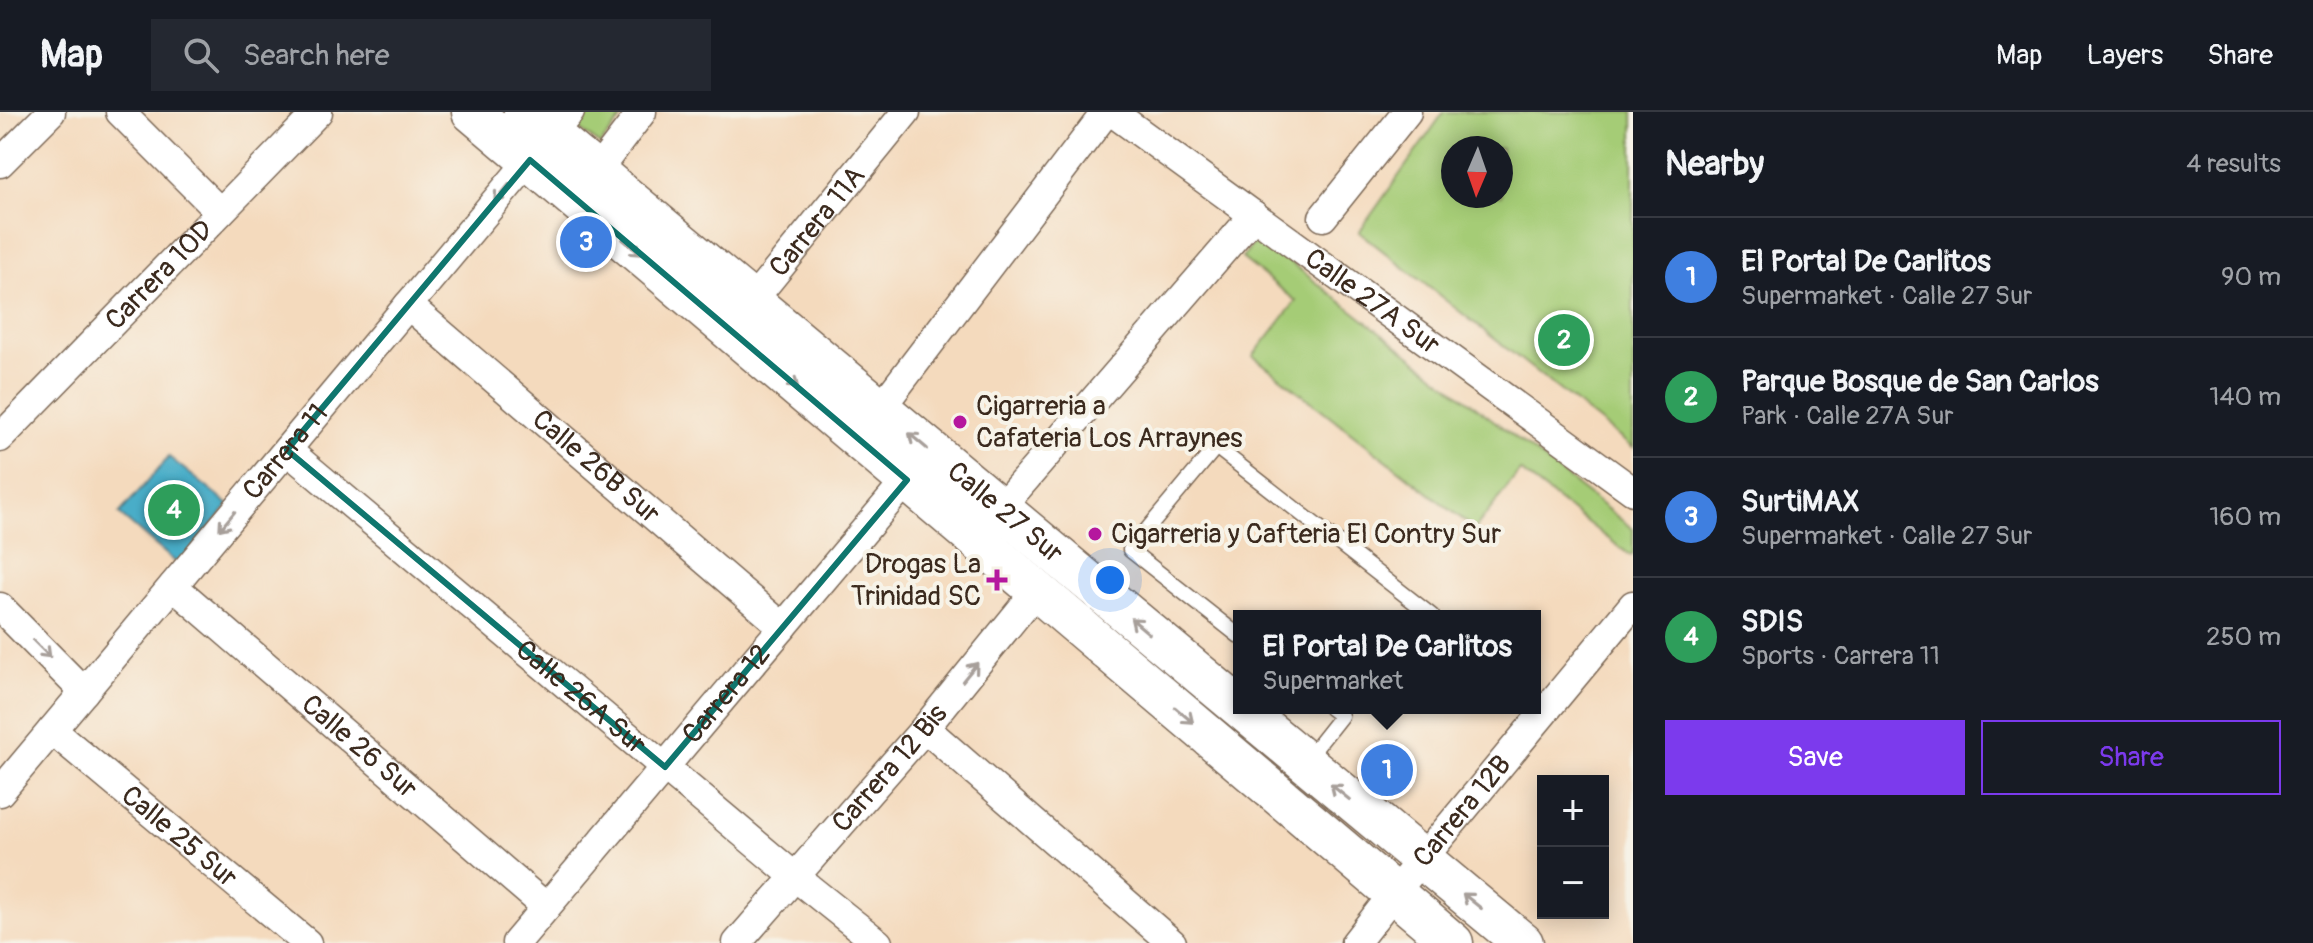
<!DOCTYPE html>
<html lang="en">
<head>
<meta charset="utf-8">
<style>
	:root { --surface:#171b24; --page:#242831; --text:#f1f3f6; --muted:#9ea1a6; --line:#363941; --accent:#7c3aed }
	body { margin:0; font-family:Pangolin,sans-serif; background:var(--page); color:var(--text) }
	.controls { position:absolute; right:24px; bottom:24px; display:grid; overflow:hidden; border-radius:0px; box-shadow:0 4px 20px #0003 }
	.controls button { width:72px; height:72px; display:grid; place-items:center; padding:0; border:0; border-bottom:2px solid var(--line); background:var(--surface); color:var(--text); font:40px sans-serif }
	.compass { position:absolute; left:1441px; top:24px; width:72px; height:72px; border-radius:50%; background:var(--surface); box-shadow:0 4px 20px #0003; rotate:182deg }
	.you { position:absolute; left:1110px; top:468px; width:28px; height:28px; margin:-20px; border:6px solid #fff; border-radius:50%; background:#1a73e8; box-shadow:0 0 0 12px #1a73e833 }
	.badge { display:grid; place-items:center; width:52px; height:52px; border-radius:50%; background:var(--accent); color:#fff; font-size:26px; font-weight:700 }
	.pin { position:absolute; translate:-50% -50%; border:4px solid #fff; box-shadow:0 2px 8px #0006 }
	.popup { position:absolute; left:1233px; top:498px; width:308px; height:104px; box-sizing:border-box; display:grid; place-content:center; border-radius:0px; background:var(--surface); filter:drop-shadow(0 2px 6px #0005); font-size:26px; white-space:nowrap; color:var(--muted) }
	.popup b { font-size:30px; color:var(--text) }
	.popup::after { content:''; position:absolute; left:50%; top:100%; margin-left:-16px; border:16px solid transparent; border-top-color:var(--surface) }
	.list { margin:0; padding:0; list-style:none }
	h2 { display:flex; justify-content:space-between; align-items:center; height:104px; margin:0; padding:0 32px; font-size:34px }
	h2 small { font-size:26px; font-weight:400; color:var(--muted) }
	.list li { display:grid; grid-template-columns:52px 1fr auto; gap:24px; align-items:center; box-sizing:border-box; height:120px; padding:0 32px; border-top:2px solid var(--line) }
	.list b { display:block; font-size:30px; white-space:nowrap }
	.list p { margin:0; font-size:26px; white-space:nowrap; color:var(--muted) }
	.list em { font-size:26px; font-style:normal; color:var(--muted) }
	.actions { display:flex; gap:16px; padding:24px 32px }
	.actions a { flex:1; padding:18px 0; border:2px solid var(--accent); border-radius:0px; text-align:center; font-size:28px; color:var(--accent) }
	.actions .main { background:var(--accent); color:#fff }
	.icon { flex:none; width:44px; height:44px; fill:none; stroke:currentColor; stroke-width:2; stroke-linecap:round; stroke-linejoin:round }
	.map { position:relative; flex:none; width:1633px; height:831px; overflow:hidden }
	header { display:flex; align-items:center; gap:48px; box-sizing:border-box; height:112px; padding:0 40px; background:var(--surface); border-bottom:2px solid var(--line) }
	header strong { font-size:38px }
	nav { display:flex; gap:44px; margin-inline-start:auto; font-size:28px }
	.search { width:560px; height:72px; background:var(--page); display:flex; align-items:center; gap:20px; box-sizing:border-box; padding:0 28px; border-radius:0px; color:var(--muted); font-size:30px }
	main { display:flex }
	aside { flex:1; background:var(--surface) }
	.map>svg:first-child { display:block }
	.green { fill:#a5cc76; stroke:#707b4a; stroke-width:2; fill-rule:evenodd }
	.water { fill:#49adc8; stroke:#426c73; stroke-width:2 }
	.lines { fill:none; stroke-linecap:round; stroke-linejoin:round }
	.lane-casing { stroke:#7c6856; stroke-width:17 }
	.street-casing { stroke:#7c6856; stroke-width:31 }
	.secondary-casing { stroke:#7c6856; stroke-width:43 }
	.lane { stroke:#fff; stroke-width:14 }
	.street { stroke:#fff; stroke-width:28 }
	.secondary { stroke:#fff; stroke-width:40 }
	.oneway { stroke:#a79f9a }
	.marked { fill:none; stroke:#0f766e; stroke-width:6; stroke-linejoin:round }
	.poi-dot { fill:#b5179e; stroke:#f7f3e8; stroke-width:3 }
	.labels { text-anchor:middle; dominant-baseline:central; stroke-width:8; stroke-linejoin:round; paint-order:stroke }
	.street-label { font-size:28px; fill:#3b2a1e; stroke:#f7f3e8 }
	.poi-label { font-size:28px; fill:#3b2a1e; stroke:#f7f3e8; text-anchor:start }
</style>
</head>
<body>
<header>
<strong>Map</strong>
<div class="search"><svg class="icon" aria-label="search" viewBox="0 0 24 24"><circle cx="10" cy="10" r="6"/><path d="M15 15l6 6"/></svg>Search here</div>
<nav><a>Map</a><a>Layers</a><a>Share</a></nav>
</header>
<main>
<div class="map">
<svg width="1633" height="831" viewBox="0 0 1633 831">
	<rect width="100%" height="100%" fill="#f7f3e8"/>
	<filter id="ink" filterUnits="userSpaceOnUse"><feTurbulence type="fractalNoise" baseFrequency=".0125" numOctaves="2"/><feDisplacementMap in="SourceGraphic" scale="16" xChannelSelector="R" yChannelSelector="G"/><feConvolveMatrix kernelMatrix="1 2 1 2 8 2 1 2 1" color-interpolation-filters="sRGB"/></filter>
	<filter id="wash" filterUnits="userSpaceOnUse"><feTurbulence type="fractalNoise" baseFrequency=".006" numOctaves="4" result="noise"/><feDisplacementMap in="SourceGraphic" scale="32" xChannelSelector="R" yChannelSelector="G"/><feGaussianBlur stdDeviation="1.8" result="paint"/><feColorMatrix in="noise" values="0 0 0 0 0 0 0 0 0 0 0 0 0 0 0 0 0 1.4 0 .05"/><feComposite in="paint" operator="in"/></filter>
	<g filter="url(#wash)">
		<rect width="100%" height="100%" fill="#f4dabd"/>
		<path class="green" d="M589 0H627L600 33 576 15Z
			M1444 0H1633V336L1359 120ZM1501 36V84H1453V36Z
			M1258 125 1633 417V442L1631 444 1520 359 1475 417 1253 244 1296 189 1242 146Z"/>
		<path class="water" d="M169 345 229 393 179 453 119 402Z"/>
	</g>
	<g filter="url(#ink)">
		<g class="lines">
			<defs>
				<path id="lane" d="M1239 524 1130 438 1216 335 1432 504
					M1307 647 1341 604 1330 596"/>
				<g id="street">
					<path d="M120 0 220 100"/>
					<path id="s1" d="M1112 0 1633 379"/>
					<path d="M0 51 51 0"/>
					<path d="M596 60 642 0"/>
					<path d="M1323 105 1407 0"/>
					<path id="s2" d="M408 193 783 515"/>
					<path id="s3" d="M740 204 906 0"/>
					<path d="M870 310 1106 0"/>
					<path id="s4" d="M0 326 318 0"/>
					<path id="s5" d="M287 338 794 764 878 831"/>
					<path d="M990 408 1254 103"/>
					<path id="s6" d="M173 474 546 795"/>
					<path d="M0 495 84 580"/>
					<path d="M925 616 1172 831"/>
					<path id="s7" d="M52 618 307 831"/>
					<path id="s8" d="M0 680 570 0"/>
					<path id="s9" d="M516 831 907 368"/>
					<path id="s10" d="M737 831 925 616 1037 478"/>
					<path id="s11" d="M1355 831 1394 781 1633 493"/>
				</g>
				<g id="secondary">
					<path d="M472 0 1453 831"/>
					<path id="s12" d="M524 0 1523 831"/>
				</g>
			</defs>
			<use href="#lane" class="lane-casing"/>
			<use href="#street" class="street-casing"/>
			<use href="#secondary" class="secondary-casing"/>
			<use href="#lane" class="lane"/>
			<use href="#street" class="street"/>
			<use href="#secondary" class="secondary"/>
		</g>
		<defs><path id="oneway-shaft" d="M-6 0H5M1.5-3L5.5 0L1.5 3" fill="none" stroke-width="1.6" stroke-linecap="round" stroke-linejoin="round" transform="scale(2)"/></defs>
		<g class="oneway">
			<use href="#oneway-shaft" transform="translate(502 81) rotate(130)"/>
			<use href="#oneway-shaft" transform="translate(632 135) rotate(40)"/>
			<use href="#oneway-shaft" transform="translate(789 268) rotate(40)"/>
			<use href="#oneway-shaft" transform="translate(918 329) rotate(-140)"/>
			<use href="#oneway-shaft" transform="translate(227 409) rotate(130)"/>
			<use href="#oneway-shaft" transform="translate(1140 514) rotate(-140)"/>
			<use href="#oneway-shaft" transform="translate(42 537) rotate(45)"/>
			<use href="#oneway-shaft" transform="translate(970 560) rotate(-51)"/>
			<use href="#oneway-shaft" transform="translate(1184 603) rotate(40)"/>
			<use href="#oneway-shaft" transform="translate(1340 680) rotate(-141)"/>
			<use href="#oneway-shaft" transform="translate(1472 789) rotate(-141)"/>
		</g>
	</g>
	<path class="marked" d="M530 48 907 368 665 655 287 338Z"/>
	<g class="poi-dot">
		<circle cx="960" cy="310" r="8"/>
		<circle cx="1095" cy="422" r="8"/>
		<path d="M993 456h8v8h8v8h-8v8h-8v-8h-8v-8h8z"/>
	</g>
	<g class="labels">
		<g class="street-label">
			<text stroke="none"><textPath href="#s3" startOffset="122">Carrera 11A</textPath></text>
			<text stroke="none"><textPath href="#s4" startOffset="228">Carrera 10D</textPath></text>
			<text stroke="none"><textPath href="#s1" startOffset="322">Calle 27A Sur</textPath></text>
			<text stroke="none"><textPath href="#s8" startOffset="444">Carrera 11</textPath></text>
			<text stroke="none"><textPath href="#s2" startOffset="248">Calle 26B Sur</textPath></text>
			<text stroke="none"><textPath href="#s12" startOffset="626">Calle 27 Sur</textPath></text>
			<text stroke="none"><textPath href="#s9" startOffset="326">Carrera 12</textPath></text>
			<text stroke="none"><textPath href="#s5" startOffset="384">Calle 26A Sur</textPath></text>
			<text stroke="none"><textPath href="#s6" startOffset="246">Calle 26 Sur</textPath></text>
			<text stroke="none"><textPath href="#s10" startOffset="232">Carrera 12 Bis</textPath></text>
			<text stroke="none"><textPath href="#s11" startOffset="170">Carrera 12B</textPath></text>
			<text stroke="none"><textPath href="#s7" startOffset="166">Calle 25 Sur</textPath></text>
		</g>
		<g class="poi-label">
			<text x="976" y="294">Cigarreria a<tspan x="976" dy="32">Cafateria Los Arraynes</tspan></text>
			<text x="1111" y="422">Cigarreria y Cafteria El Contry Sur</text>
			<text x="981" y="452" text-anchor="end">Drogas La<tspan x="981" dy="32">Trinidad SC</tspan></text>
		</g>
	</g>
</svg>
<div class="controls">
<button>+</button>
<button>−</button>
</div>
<svg class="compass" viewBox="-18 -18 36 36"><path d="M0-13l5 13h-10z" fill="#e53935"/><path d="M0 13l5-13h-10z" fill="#9ea1a6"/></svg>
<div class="you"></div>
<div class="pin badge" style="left:1387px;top:658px;background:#3f7fe0">1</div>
<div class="popup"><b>El Portal De Carlitos</b>Supermarket</div>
<div class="pin badge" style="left:1564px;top:228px;background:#2e9e5b">2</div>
<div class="pin badge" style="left:586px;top:130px;background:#3f7fe0">3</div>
<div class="pin badge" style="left:174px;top:398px;background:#2e9e5b">4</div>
</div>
<aside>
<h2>Nearby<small>4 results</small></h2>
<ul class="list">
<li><span class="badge" style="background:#3f7fe0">1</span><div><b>El Portal De Carlitos</b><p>Supermarket · Calle 27 Sur</p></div><em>90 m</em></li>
<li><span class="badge" style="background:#2e9e5b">2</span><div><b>Parque Bosque de San Carlos</b><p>Park · Calle 27A Sur</p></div><em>140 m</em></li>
<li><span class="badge" style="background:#3f7fe0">3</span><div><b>SurtiMAX</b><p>Supermarket · Calle 27 Sur</p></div><em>160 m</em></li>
<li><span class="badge" style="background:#2e9e5b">4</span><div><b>SDIS</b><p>Sports · Carrera 11</p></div><em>250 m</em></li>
</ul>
<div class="actions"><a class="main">Save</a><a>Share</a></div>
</aside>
</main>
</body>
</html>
